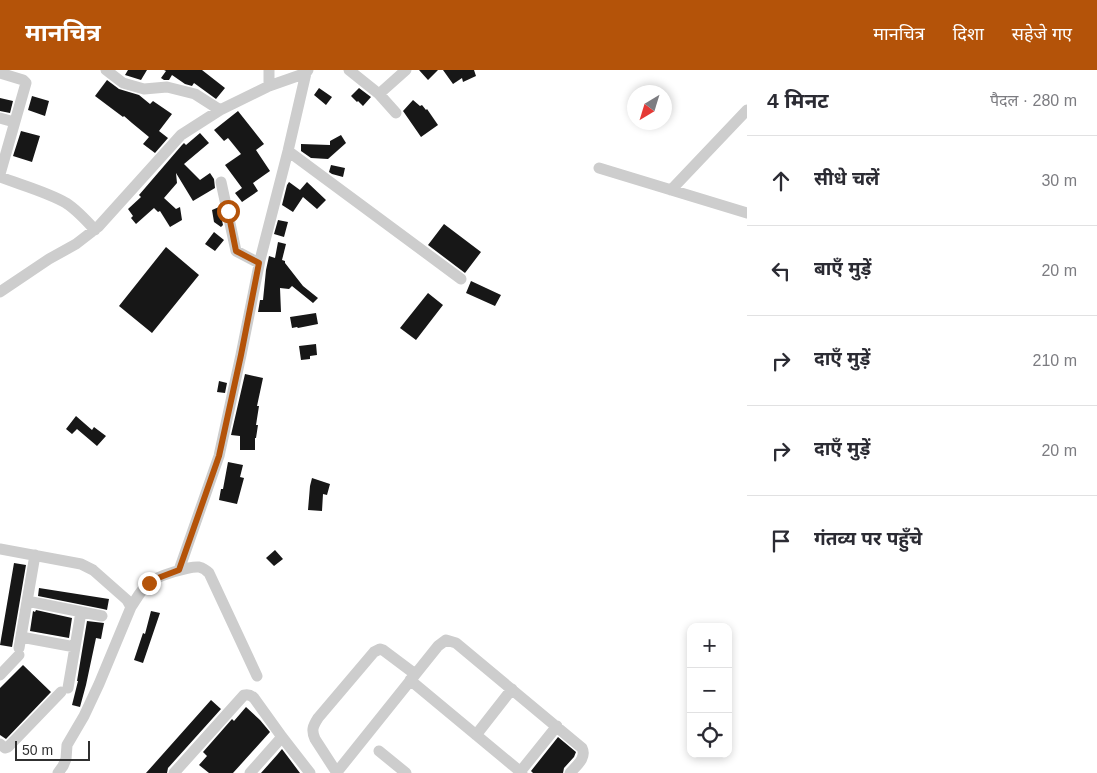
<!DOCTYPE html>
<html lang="hi">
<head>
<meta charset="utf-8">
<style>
	:root { --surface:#fff; --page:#f2f2f3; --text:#2b2b33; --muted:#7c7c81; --line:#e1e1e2; --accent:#b45309 }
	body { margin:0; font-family:Arial,"Noto Sans Devanagari",sans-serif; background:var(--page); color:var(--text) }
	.controls { position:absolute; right:15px; bottom:15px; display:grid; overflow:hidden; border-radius:10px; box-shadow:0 2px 8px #0003 }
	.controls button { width:45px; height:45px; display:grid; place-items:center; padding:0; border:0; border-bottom:1px solid var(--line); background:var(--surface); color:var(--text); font:25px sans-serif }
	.compass { position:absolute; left:627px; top:15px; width:45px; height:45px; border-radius:50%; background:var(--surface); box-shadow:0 2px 8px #0003; rotate:218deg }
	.scale { position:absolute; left:15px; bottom:12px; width:75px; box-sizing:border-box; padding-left:5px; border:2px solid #303030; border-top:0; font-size:14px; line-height:18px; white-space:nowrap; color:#303030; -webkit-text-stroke:4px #fff; paint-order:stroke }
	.stop { position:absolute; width:15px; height:15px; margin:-11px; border:4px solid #b45309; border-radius:50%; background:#fff }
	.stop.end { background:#b45309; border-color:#fff; box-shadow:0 1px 5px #0008 }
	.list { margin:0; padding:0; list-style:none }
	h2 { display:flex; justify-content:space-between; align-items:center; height:65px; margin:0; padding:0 20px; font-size:21px }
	h2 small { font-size:16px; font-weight:400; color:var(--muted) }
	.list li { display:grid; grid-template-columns:32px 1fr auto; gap:15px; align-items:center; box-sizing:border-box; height:90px; padding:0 20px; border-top:1px solid var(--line) }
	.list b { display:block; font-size:19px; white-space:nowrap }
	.list em { font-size:16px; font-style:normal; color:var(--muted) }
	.icon { flex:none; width:28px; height:28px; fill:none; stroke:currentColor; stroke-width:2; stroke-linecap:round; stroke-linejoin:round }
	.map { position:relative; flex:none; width:747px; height:703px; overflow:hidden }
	header { display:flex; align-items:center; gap:30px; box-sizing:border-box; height:70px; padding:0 25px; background:var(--accent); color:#fff }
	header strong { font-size:24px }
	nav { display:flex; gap:28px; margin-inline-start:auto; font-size:18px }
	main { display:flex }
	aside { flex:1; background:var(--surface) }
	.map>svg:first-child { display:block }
	.building { fill:#171717 }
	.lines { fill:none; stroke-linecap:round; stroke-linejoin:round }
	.street { stroke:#cdcdcd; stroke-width:11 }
	.route { stroke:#b45309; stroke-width:6 }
</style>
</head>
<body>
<header>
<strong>मानचित्र</strong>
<nav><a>मानचित्र</a><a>दिशा</a><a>सहेजे गए</a></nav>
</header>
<main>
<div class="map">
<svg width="747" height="703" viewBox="0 0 747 703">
	<rect width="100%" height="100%" fill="#fff"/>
	<path class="building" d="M128 0H147L141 10 125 5Z
		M164 0H202L225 18 216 29 194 13 192 16 185 14 172 5 169 10H164L161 8 166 1Z
		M419 0H438L428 10Z
		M443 0H474L476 6 463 12 462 8 453 14Z
		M107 10 119 19 139 25 150 34 153 31 172 44 159 61 168 68 155 83 143 74 149 67 132 53 124 46 123 47 95 26Z
		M319 18 332 27 326 35 314 25Z
		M359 18 371 27 363 36 358 31 357 32 351 26Z
		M32 26 49 31 45 46 28 40Z
		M0 28 13 31 10 43 0 41Z
		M413 30 420 36 422 35 426 40 427 39 438 55 421 67 403 41Z
		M238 41 264 74 256 80 270 101 253 113 258 121 242 132 235 123 242 118 225 95 241 84 228 68 224 71 214 60Z
		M21 61 40 66 32 92 13 86Z
		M200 63 209 73 184 94 200 110 210 103 214 109 215 118 193 131 176 103 177 113 164 128 176 139 180 137 182 150 170 157 160 141 158 142 154 138 136 154 131 148 133 146 128 139 141 127 139 125 182 75 184 73 186 75Z
		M341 65 346 73 328 89 311 88 301 81V74L330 75V71Z
		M331 95 345 98 343 107 332 104 329 102Z
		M289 112 300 120 307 112 326 130 317 139 303 127 293 142 282 135 287 115Z
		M219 137 223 155 221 157 214 152 212 140Z
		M278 150 288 152 284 167 274 164Z
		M444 154 481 182 465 203 428 175Z
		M214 162 224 170 215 181 205 174Z
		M278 172 286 174 282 190 285 191V193L303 216 318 228 313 233 292 216 289 219 280 218 281 242H258L260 230H263L266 200 269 186 275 188Z
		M166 177 199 205 152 263 119 236Z
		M471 211 501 225 495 236 466 223Z
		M428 223 443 235 416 270 400 258Z
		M316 243 318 254 298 258 297 257 292 258 290 247Z
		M316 274 317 285 310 286V289L301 290 299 276Z
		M245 304 263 308 257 336H259L256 355H258L256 368H255V380H240V366L231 365Z
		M219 311 227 313 225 323 217 322Z
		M76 346 92 360 94 357 106 366 97 376 77 359 72 364 66 359Z
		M228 392 243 395 240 407 244 408 237 434 219 430 221 419H223Z
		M312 408 330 414 327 425 323 424 322 441 308 440 310 416Z
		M275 480 283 489 274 496 266 488Z
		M14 493 26 495 12 577 0 575Z
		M39 518 109 529 107 540 103 539 38 526Z
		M36 540 72 548 69 568 30 561 33 541 35 542Z
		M151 541 160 543 143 593 134 590 143 563 145 564Z
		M87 551 104 553 101 569 96 568 86 615 80 637 72 635 78 611H77Z
		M23 595 51 622 6 669 0 665V618Z
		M211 630 221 639 168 698 167 703H146Z
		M246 637 260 650 270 662 233 703H209L199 695 207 686 203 682 232 649 234 651Z
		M558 667 576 682 574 687 564 698 563 703H533L531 701Z
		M282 679 300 703H261L277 685Z"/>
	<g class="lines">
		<path class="street" d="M106 0 123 13 144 19 167 17 195 24 220 40
			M349 0 379 24 396 43
			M0 3 23 10 26 13 0 104
			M269 16V0
			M379 24 406 0
			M0 48 14 52
			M288 81 461 209
			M599 98 747 143
			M0 107C21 115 47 122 66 133 77 140 86 150 95 160
			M221 112 236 181 259 193
			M671 120 747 40
			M0 222 49 189 76 174 98 157 181 65 220 40 269 16 306 3 308 0
			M0 479 81 494 93 500 127 530 131 537C137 528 142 518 150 512 158 506 189 496 199 497 203 498 206 500 209 503L257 606
			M179 500 219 386 241 285 260 190 288 81 306 3
			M27 531 102 546
			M21 567 75 577
			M19 578 35 485
			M0 605 19 585
			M410 610 522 703
			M68 618 81 542
			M476 665 512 619
			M0 674 5 678 8 677 61 622
			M379 681 406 703
			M337 702 438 576 446 570 456 573 582 678C587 688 576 696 570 703
			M520 702 557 656
			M58 703 63 696 66 689 67 675 84 646 99 614 131 537
			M174 703 244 625C248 624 251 625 254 628L282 667 310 703
			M250 703 282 667
			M337 703 315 669C311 660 313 656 318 648L374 582 380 579 383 580 415 604"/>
	</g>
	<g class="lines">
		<path class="route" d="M149 513 158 508 179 500 219 386 241 285 259 193 236 181 228 141"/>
	</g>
</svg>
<div class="controls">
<button>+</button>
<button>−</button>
<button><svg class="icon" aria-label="locate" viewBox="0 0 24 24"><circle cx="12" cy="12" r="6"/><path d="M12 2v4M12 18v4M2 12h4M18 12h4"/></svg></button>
</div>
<svg class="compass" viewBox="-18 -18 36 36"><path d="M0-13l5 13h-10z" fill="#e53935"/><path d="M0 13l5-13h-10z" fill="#7c7c81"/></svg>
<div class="scale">50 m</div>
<div class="stop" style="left:228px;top:141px"></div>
<div class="stop end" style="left:149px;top:513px"></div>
</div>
<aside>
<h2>4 मिनट<small>पैदल · 280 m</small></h2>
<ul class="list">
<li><svg class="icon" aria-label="ahead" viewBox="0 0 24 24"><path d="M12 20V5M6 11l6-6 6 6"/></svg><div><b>सीधे चलें</b></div><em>30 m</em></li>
<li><svg class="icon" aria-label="left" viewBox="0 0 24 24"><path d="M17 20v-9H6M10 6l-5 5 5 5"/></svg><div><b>बाएँ मुड़ें</b></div><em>20 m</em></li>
<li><svg class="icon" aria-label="right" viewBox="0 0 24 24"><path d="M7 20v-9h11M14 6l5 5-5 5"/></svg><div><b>दाएँ मुड़ें</b></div><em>210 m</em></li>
<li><svg class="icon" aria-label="right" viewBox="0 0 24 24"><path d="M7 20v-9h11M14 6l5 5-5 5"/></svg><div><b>दाएँ मुड़ें</b></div><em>20 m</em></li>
<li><svg class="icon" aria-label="arrive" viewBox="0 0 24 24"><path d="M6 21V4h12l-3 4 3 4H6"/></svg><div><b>गंतव्य पर पहुँचे</b></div></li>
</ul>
</aside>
</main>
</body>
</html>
